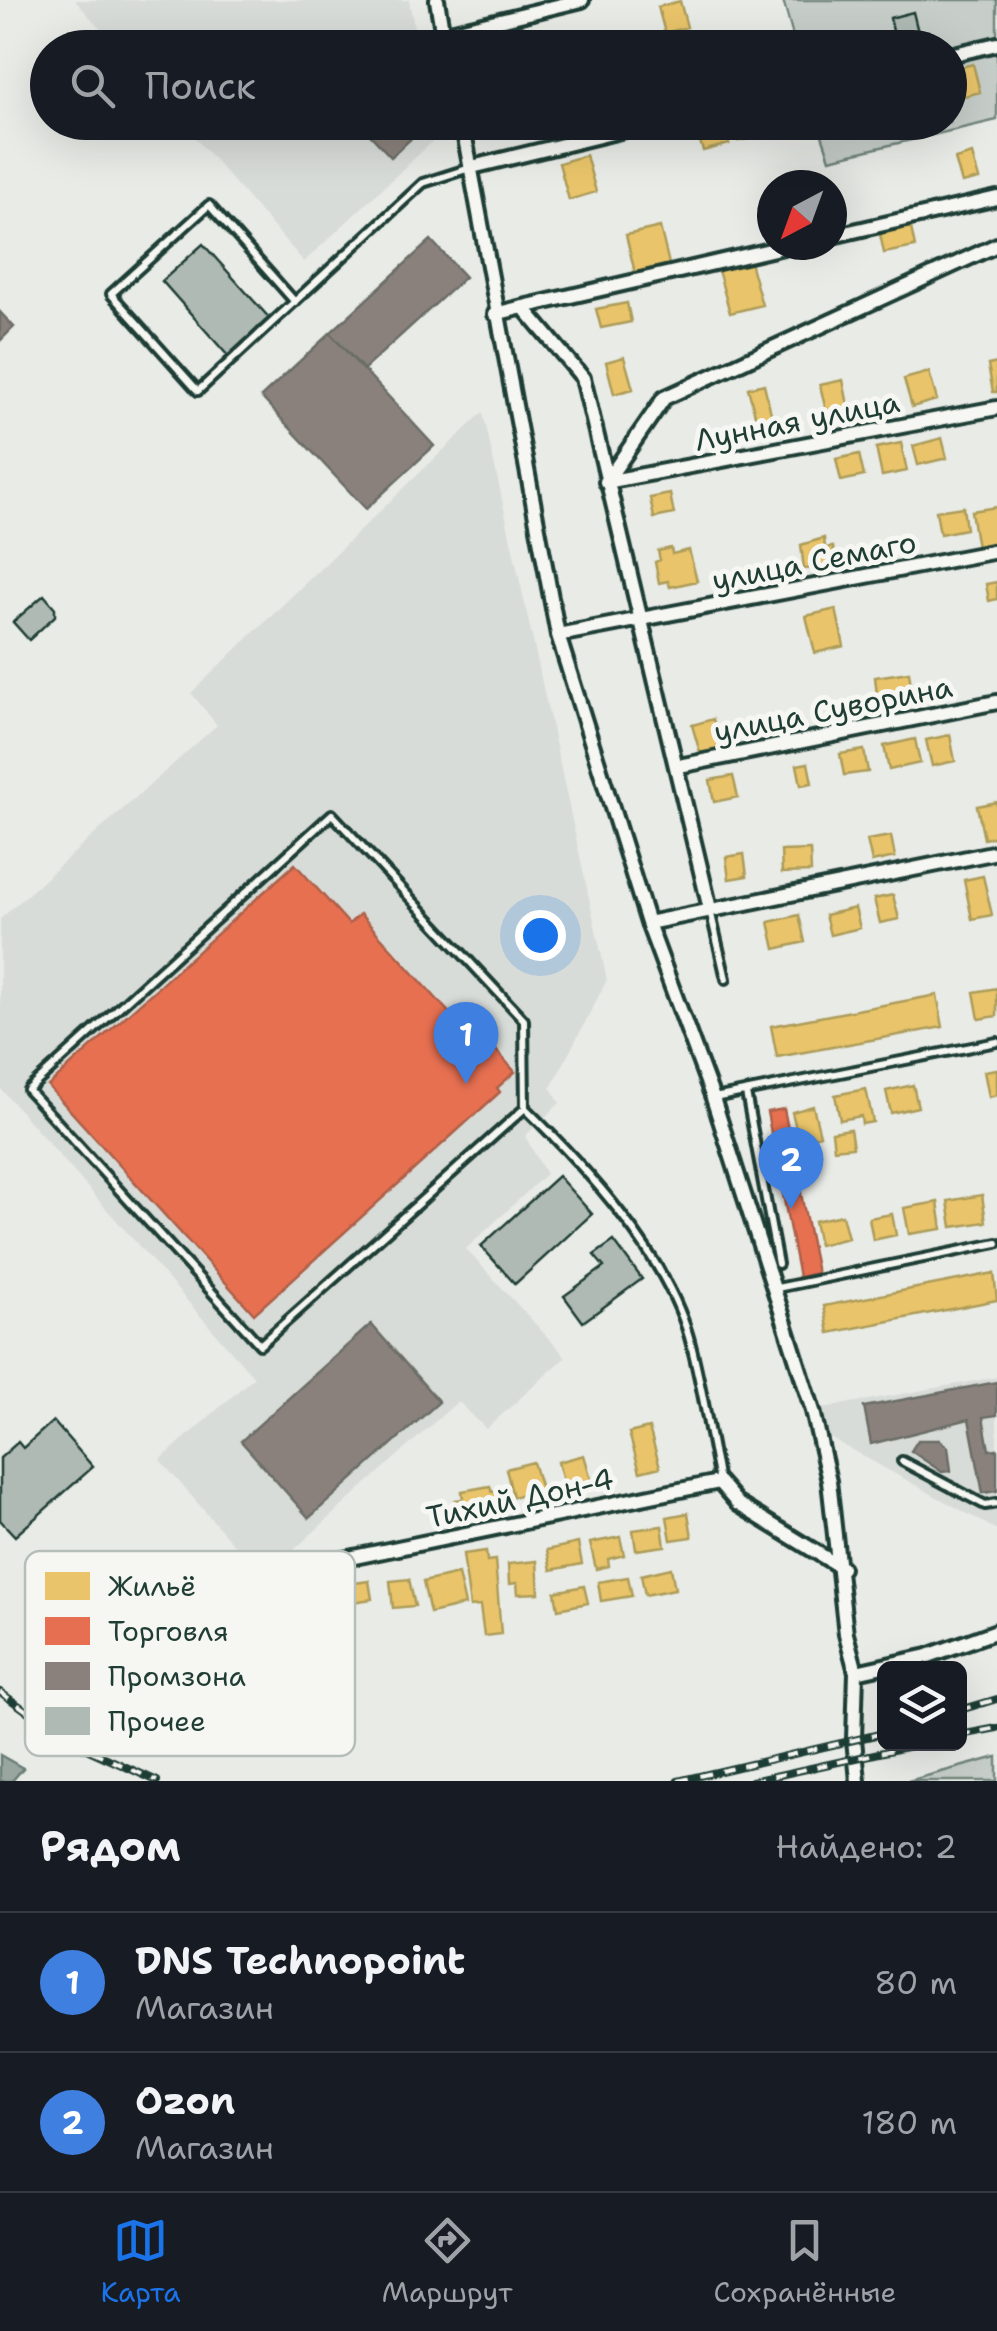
<!DOCTYPE html>
<html lang="ru">
<head>
<meta charset="utf-8">
<style>
	:root { --surface:#171b24; --page:#20242c; --text:#f1f3f6; --muted:#9ea1a6; --line:#363941; --accent:#1a73e8 }
	body { margin:0; font-family:"Shantell Sans",sans-serif; background:var(--page); color:var(--text) }
	.controls { position:absolute; right:30px; bottom:30px; display:grid; overflow:hidden; border-radius:15px; box-shadow:0 10px 40px #0002 }
	.controls button { width:90px; height:90px; display:grid; place-items:center; padding:0; border:0; border-bottom:2px solid var(--line); background:var(--surface); color:var(--text); font:50px sans-serif }
	.compass { position:absolute; left:757px; top:170px; width:90px; height:90px; border-radius:50%; background:var(--surface); box-shadow:0 10px 40px #0002; rotate:221deg }
	.you { position:absolute; left:540px; top:935px; width:35px; height:35px; margin:-25px; border:8px solid #fff; border-radius:50%; background:#1a73e8; box-shadow:0 0 0 15px #1a73e833 }
	.badge { display:grid; place-items:center; width:65px; height:65px; border-radius:50%; background:var(--accent); color:#fff; font-size:32px; font-weight:700 }
	.pin { position:absolute; translate:-50% -82px; filter:drop-shadow(0 2px 5px #0008) }
	.pin::after { content:''; position:absolute; top:52px; width:35px; height:30px; background:inherit; clip-path:polygon(0 0,100% 0,50% 100%) }
	.list { margin:0; padding:0; list-style:none }
	h2 { display:flex; justify-content:space-between; align-items:center; height:130px; margin:0; padding:0 40px; font-size:42px }
	h2 small { font-size:32px; font-weight:400; color:var(--muted) }
	.list li { display:grid; grid-template-columns:65px 1fr auto; gap:30px; align-items:center; box-sizing:border-box; height:140px; padding:0 40px; border-top:2px solid var(--line) }
	.list b { display:block; font-size:38px; white-space:nowrap }
	.list p { margin:0; font-size:32px; white-space:nowrap; color:var(--muted) }
	.list em { font-size:32px; font-style:normal; color:var(--muted) }
	.icon { flex:none; width:55px; height:55px; fill:none; stroke:currentColor; stroke-width:2; stroke-linecap:round; stroke-linejoin:round }
	.map { position:relative; flex:none; width:997px; height:1781px; overflow:hidden }
	.search { position:absolute; background:var(--surface); box-shadow:0 10px 40px #0002; left:30px; right:30px; top:30px; height:110px; display:flex; align-items:center; gap:25px; box-sizing:border-box; padding:0 35px; border-radius:55px; color:var(--muted); font-size:38px }
	.sheet { height:410px; background:var(--surface) }
	nav { display:flex; justify-content:space-around; align-items:center; box-sizing:border-box; height:140px; border-top:2px solid var(--line); background:var(--surface); font-size:28px; color:var(--muted) }
	nav a { display:grid; justify-items:center; gap:5px }
	nav .on { color:var(--accent) }
	.map>svg:first-child { display:block }
	.built { fill:#d8dcd8 }
	.green { fill:#c7cec9; stroke:#73867e; stroke-width:2.5 }
	.water { fill:#99a6a0; stroke:#687c75; stroke-width:2.5 }
	.homes { fill:#e9c46a; stroke:#ac9c5a; stroke-width:2.5 }
	.shops { fill:#e76f51; stroke:#ab6048; stroke-width:2.5 }
	.industry { fill:#8a817c; stroke:#6a6d66; stroke-width:2.5 }
	.building { fill:#b0bab5; stroke:#1f3d34; stroke-width:2.5 }
	.lines { fill:none; stroke-linecap:round; stroke-linejoin:round }
	.service-casing { stroke:#1f3d34; stroke-width:14 }
	.minor-casing { stroke:#1f3d34; stroke-width:20 }
	.service { stroke:#f6f6f2; stroke-width:6 }
	.minor { stroke:#f6f6f2; stroke-width:12 }
	.rail-casing { stroke:#1f3d34; stroke-width:8 }
	.rail { stroke:#f6f6f2; stroke-width:4; stroke-dasharray:11; stroke-linecap:butt }
	.labels { text-anchor:middle; dominant-baseline:central; stroke-width:10; stroke-linejoin:round; paint-order:stroke }
	.street-label { font-size:30px; fill:#1f3d34; stroke:#f6f6f2 }
	.key { fill:#f6f6f2; stroke:#b6beb9; stroke-width:2.5 }
	.key-label { font-size:28px; fill:#1f3d34 }
</style>
</head>
<body>
<div class="map">
<svg width="997" height="1781" viewBox="0 0 997 1781">
	<rect width="100%" height="100%" fill="#e9ebe7"/>
	<filter id="ink" filterUnits="userSpaceOnUse"><feTurbulence type="fractalNoise" baseFrequency=".01" numOctaves="2"/><feDisplacementMap in="SourceGraphic" scale="20" xChannelSelector="R" yChannelSelector="G"/><feConvolveMatrix kernelMatrix="1 2 1 2 8 2 1 2 1" color-interpolation-filters="sRGB"/></filter>
	<g filter="url(#ink)">
		<path class="built" d="M75 0H409L418 47H116Z
			M182 123H434L436 138 304 262Z
			M483 412 607 980 551 1088 560 1103 525 1136 546 1174 466 1249 566 1357 486 1429 458 1401 263 1578 160 1460 254 1377 0 1088V919L217 725 191 693Z
			M997 1377V1530L828 1437 822 1408Z"/>
		<path class="green" d="M783 0H997V120L830 159 818 123 950 122V48L796 47Z
			M997 1757V1781H908Z"/>
		<path class="water" d="M0 1755 23 1768 12 1781H0Z"/>
		<path class="homes" d="M680 1 687 27 665 33 658 7Z
			M973 64 980 92 960 97 954 77 963 74 961 67Z
			M723 122 729 144 703 151 695 125Z
			M734 122H758L761 136 738 141Z
			M972 154 979 179 962 183 955 159Z
			M586 155 596 192 569 200 559 163Z
			M910 223 915 247 884 253 879 229Z
			M660 227 669 264 635 273 626 235Z
			M750 262 762 305 730 313 718 270Z
			M627 303 631 322 601 328 596 309Z
			M624 357 633 389 614 394 606 362Z
			M997 363V392H993L988 365Z
			M929 372 937 400 912 407 904 379Z
			M843 380 849 410 827 415 820 385Z
			M764 384 775 430 760 434 748 388Z
			M942 438 947 458 918 465 913 446Z
			M901 443 907 471 882 476 876 448Z
			M859 454 864 476 841 481 836 459Z
			M670 494 674 514 654 518 650 498Z
			M963 507 966 529 940 534 936 511Z
			M997 507V544L977 548 971 511Z
			M824 538 825 548 833 547 838 574 817 577 816 568 804 569 801 545Z
			M671 548 672 554 689 550 697 581 670 587 668 581 659 583 655 562 660 560 658 551Z
			M997 582V599L989 601 986 584Z
			M836 609 844 646 815 653 806 616Z
			M909 672 913 699 878 704 875 677Z
			M713 719 721 751 701 756 692 725Z
			M950 735 955 761 932 766 926 740Z
			M915 739 920 763 889 770 884 746Z
			M864 750 868 772 844 775 840 754Z
			M808 763 812 783 801 785 797 765Z
			M733 776 738 797 714 802 710 780Z
			M997 802V836L984 839 977 806Z
			M891 836 895 857 872 862 867 840Z
			M810 850 811 872 782 873 781 851Z
			M744 854 747 876 729 879 726 857Z
			M983 876 992 915 972 919 964 880Z
			M893 895 899 919 880 923 874 899Z
			M855 908 860 928 830 935 825 915Z
			M799 915 805 942 775 949 769 922Z
			M997 988V1016L979 1019 974 992Z
			M937 995 943 1027 777 1057 771 1026Z
			M997 1069V1095L989 1097 984 1071Z
			M913 1085 918 1107 891 1113 886 1091Z
			M866 1089 873 1122 862 1124 861 1116 840 1120 835 1095Z
			M813 1106 820 1135 799 1140 792 1112Z
			M850 1129 853 1147 834 1149 832 1132Z
			M982 1195 986 1222 952 1227 948 1201Z
			M938 1202 942 1229 909 1234 904 1208Z
			M892 1214 896 1235 873 1240 869 1218Z
			M842 1215 848 1238 819 1245 814 1221Z
			M994 1273 997 1300 829 1333 824 1306Z
			M649 1428 660 1467 640 1472 629 1433Z
			M584 1455 593 1486 566 1493 558 1462Z
			M533 1462 541 1489 513 1497 506 1469Z
			M490 1486 492 1492 496 1491 500 1512 458 1520 455 1500 463 1499 462 1491Z
			M688 1513 692 1537 671 1540 667 1517Z
			M662 1526 665 1546 636 1550 633 1530Z
			M620 1537 624 1555 608 1559 609 1566 596 1569 590 1543Z
			M578 1543 582 1564 551 1570 547 1550Z
			M486 1551 487 1561 495 1560 501 1634 484 1636 480 1606 470 1607 463 1554Z
			M537 1561 539 1593 518 1594 517 1583 509 1584 508 1564Z
			M671 1568 675 1589 645 1595 641 1575Z
			M458 1574 465 1605 430 1613 423 1582Z
			M346 1576 347 1584 369 1581 372 1599 352 1602 351 1596 339 1597 336 1577Z
			M628 1577 632 1596 601 1601 598 1582Z
			M409 1579 415 1606 393 1608 390 1581Z
			M584 1586 588 1603 558 1609 555 1592Z"/>
		<path class="shops" d="M295 864 349 924 360 914 482 1049 489 1042 515 1072 497 1088 500 1092 254 1314 48 1086Z
			M784 1109 817 1273 799 1277 767 1112Z"/>
		<path class="industry" d="M358 122H403L415 135 391 157Z
			M431 240 465 277 363 370 330 333Z
			M0 312 14 327 0 341Z
			M330 333 434 446 366 509 261 397Z
			M371 1324 439 1402 309 1518 241 1441Z
			M997 1382V1415L983 1417 989 1450 997 1449V1491L983 1493 969 1419 871 1444 864 1407Z
			M918 1440H939L948 1447 951 1471 942 1472 911 1451Z"/>
		<path class="building" d="M913 12 921 44 897 48 890 18Z
			M203 244 271 320 229 357 162 281Z
			M44 595 55 608V616L29 640 13 622Z
			M558 1176 592 1214 515 1284 481 1246Z
			M614 1241 642 1279 583 1322 564 1296 604 1267 594 1255Z
			M53 1421 93 1467 15 1536 0 1520V1458L18 1442 23 1448Z"/>
		<g class="lines">
			<defs>
				<path id="service" d="M295 302 209 205 111 294 198 391 423 183 470 168
					M710 910 726 979
					M746 1093 778 1264
					M714 1098 997 1042
					M525 1108 260 1345 28 1090 332 814 524 1020 525 1108C586 1168 665 1253 689 1337 702 1384 709 1433 719 1481
					M777 1288 997 1243
					M902 1461 985 1505 997 1503"/>
				<path id="minor" d="M437 0 445 48
					M442 34 582 0
					M950 55 997 44
					M462 122 558 635 648 923 713 1098 813 1411 829 1481 846 1634 856 1672 854 1739 858 1781
					M472 167 657 122
					M832 236 997 198
					M523 307 792 245
					M495 314 523 307 583 378 710 909
					M606 482 664 398 997 245
					M606 482 997 408
					M558 635 997 551
					M679 766 997 702
					M648 923 997 852
					M330 1562 719 1482 738 1504 842 1568
					M856 1672 928 1656 997 1631"/>
			</defs>
			<use href="#service" class="service-casing"/>
			<use href="#minor" class="minor-casing"/>
			<use href="#service" class="service"/>
			<use href="#minor" class="minor"/>
			<defs>
				<path id="rail" d="M0 1692 69 1741 157 1781
					M960 1710 997 1699
					M960 1735 997 1728
					M678 1781 884 1733
					M752 1781 920 1744"/>
			</defs>
			<use href="#rail" class="rail-casing"/>
			<use href="#rail" class="rail"/>
		</g>
	</g>
	<g class="labels">
		<g class="street-label">
			<text transform="translate(797 421) rotate(-11)">Лунная улица</text>
			<text transform="translate(814 561) rotate(-11)">улица Семаго</text>
			<text transform="translate(833 709) rotate(-11)">улица Суворина</text>
			<text transform="translate(520 1498) rotate(-12)">Тихий Дон-4</text>
		</g>
	</g>
	<rect x="25" y="1551" width="330" height="205" rx="15" class="key"/>
	<rect x="45" y="1572" width="45" height="28" fill="#e9c46a"/>
	<rect x="45" y="1617" width="45" height="28" fill="#e76f51"/>
	<rect x="45" y="1662" width="45" height="28" fill="#8a817c"/>
	<rect x="45" y="1707" width="45" height="28" fill="#b0bab5"/>
	<g class="key-label">
		<text x="108" y="1596">Жильё</text>
		<text x="108" y="1641">Торговля</text>
		<text x="108" y="1686">Промзона</text>
		<text x="108" y="1731">Прочее</text>
	</g>
</svg>
<div class="controls">
<button><svg class="icon" aria-label="layers" viewBox="0 0 24 24"><path d="M12 4l9 5-9 5-9-5zM3 14l9 5 9-5"/></svg></button>
</div>
<svg class="compass" viewBox="-18 -18 36 36"><path d="M0-13l5 13h-10z" fill="#e53935"/><path d="M0 13l5-13h-10z" fill="#9ea1a6"/></svg>
<div class="you"></div>
<div class="pin badge" style="left:466px;top:1084px;background:#3f7fe0">1</div>
<div class="pin badge" style="left:791px;top:1209px;background:#3f7fe0">2</div>
<div class="search"><svg class="icon" aria-label="search" viewBox="0 0 24 24"><circle cx="10" cy="10" r="6"/><path d="M15 15l6 6"/></svg>Поиск</div>
</div>
<section class="sheet">
<h2>Рядом<small>Найдено: 2</small></h2>
<ul class="list">
<li><span class="badge" style="background:#3f7fe0">1</span><div><b>DNS Technopoint</b><p>Магазин</p></div><em>80 m</em></li>
<li><span class="badge" style="background:#3f7fe0">2</span><div><b>Ozon</b><p>Магазин</p></div><em>180 m</em></li>
</ul>
</section>
<nav>
<a class="on"><svg class="icon" aria-label="map" viewBox="0 0 24 24"><path d="M3 6l6-2 6 2 6-2v14l-6 2-6-2-6 2zM9 4v14M15 6v14"/></svg>Карта</a>
<a><svg class="icon" aria-label="directions" viewBox="0 0 24 24"><path d="M12 3l9 9-9 9-9-9zM9 14v-3h6M13 9l2 2-2 2"/></svg>Маршрут</a>
<a><svg class="icon" aria-label="saved" viewBox="0 0 24 24"><path d="M7 4h10v16l-5-4-5 4z"/></svg>Сохранённые</a>
</nav>
</body>
</html>
